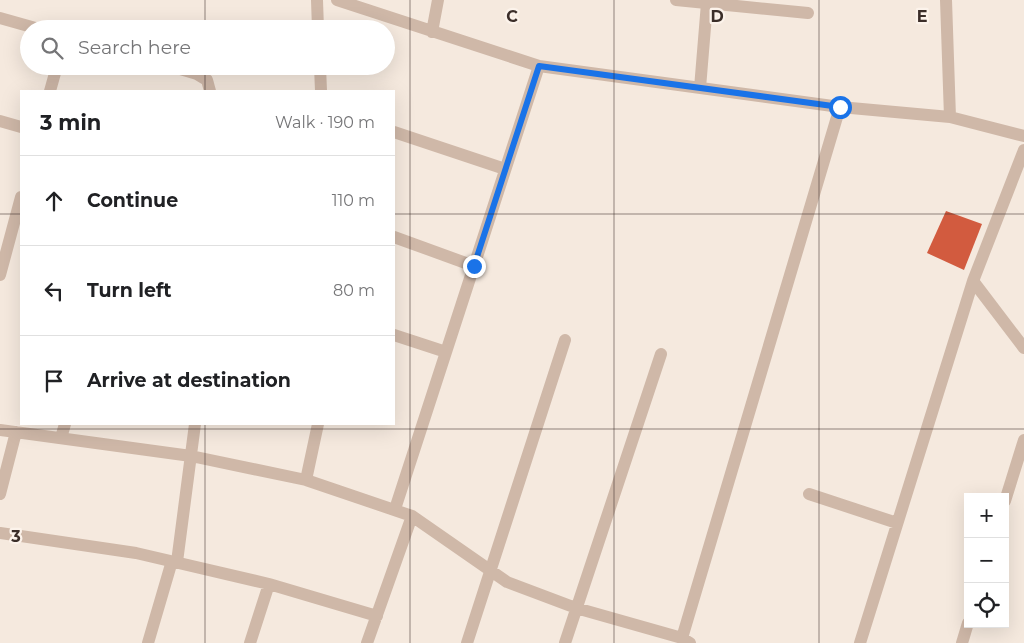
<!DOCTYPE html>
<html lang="en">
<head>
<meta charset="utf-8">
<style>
	:root { --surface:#fff; --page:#f6f6f6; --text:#202124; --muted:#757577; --line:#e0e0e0 }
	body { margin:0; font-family:Montserrat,sans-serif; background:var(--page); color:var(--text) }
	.controls { position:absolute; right:15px; bottom:15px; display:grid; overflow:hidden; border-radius:0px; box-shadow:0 5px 20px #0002 }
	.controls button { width:45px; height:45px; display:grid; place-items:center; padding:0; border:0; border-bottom:1px solid var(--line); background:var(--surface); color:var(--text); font:25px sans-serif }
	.stop { position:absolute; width:15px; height:15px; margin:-11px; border:4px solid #1a73e8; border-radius:50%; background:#fff }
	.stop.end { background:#1a73e8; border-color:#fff; box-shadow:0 1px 5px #0008 }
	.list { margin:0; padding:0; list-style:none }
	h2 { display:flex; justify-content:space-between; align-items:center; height:65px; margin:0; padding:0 20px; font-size:21px }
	h2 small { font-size:16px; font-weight:400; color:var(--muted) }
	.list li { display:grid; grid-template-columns:32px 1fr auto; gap:15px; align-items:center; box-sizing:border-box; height:90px; padding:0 20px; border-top:1px solid var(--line) }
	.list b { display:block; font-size:19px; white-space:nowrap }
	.list em { font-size:16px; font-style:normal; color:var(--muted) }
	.icon { flex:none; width:28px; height:28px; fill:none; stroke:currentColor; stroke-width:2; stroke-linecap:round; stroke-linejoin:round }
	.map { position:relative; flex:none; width:1024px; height:643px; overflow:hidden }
	.search { position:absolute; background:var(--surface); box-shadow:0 5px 20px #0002; left:20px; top:20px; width:375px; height:55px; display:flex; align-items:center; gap:12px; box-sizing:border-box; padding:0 18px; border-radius:28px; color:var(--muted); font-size:19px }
	.panel { position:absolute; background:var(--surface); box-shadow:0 5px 20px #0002; left:20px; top:90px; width:375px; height:335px; border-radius:0px }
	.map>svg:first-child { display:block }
	.building { fill:#d25b3f }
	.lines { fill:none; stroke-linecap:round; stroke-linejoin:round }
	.minor { stroke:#cfb8a8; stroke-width:12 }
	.route { stroke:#1a73e8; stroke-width:6 }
	.grid { fill:none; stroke:#3b2e29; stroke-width:1; stroke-opacity:0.55 }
	.grid-label { font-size:16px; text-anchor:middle; font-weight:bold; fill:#3b2e29; stroke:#fcf3eb; stroke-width:4.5; stroke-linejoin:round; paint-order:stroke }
</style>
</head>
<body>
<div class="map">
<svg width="1024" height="643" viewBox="0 0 1024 643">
	<rect width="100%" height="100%" fill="#f5e9de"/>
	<path class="building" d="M946 211 982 224 964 270 927 253Z"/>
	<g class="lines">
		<path class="minor" d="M317 0 318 29
			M337 0 539 66 840 107 950 117 1024 136
			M676 0 808 13
			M946 0 950 117
			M0 18 39 29
			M432 32 438 0
			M170 66 197 74 207 80 210 91
			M320 66 321 91
			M700 88 707 3
			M50 91 57 66
			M0 121 21 127
			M394 132 505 169
			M394 237 474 266
			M0 275 21 197
			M973 281 1024 348
			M394 335 446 352
			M0 430 191 456 306 480 412 516 507 582 576 608 682 638 690 643
			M61 438 65 424
			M306 480 318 424
			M0 494 16 432
			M809 494 897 523
			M1005 501 1024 440
			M395 509 539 66
			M0 533 136 553 269 584 377 616
			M177 562 195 424
			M682 638 840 107
			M148 643 172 561
			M250 643 269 584
			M367 643 412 516
			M467 643 565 340
			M565 643 661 354
			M860 643 973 281 1024 150
			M962 643 968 623"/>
	</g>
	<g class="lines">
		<path class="route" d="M474 266 539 66 840 107"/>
	</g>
	<path class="grid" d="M205 0V29M410 0V643M614 0V643M819 0V643M205 66V91M0 214H21M394 214H1024M205 424V643M0 429H1024"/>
	<g class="grid-label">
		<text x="512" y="22">C</text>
		<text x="717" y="22">D</text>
		<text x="922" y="22">E</text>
		<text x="16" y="542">3</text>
	</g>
</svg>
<div class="controls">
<button>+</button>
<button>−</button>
<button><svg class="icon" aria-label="locate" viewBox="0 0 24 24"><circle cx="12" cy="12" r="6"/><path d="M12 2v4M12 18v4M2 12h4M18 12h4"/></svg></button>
</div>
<div class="stop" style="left:840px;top:107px"></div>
<div class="stop end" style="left:474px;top:266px"></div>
<div class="search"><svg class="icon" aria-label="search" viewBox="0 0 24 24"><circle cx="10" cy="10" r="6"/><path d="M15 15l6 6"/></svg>Search here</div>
<section class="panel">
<h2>3 min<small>Walk · 190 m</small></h2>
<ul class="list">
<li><svg class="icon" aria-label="ahead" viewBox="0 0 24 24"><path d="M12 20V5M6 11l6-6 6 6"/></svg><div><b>Continue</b></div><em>110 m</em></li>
<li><svg class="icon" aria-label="left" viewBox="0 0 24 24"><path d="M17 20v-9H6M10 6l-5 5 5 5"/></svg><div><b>Turn left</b></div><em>80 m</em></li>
<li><svg class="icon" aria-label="arrive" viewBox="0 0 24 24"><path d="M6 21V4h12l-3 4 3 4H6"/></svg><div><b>Arrive at destination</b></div></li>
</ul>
</section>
</div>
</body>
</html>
